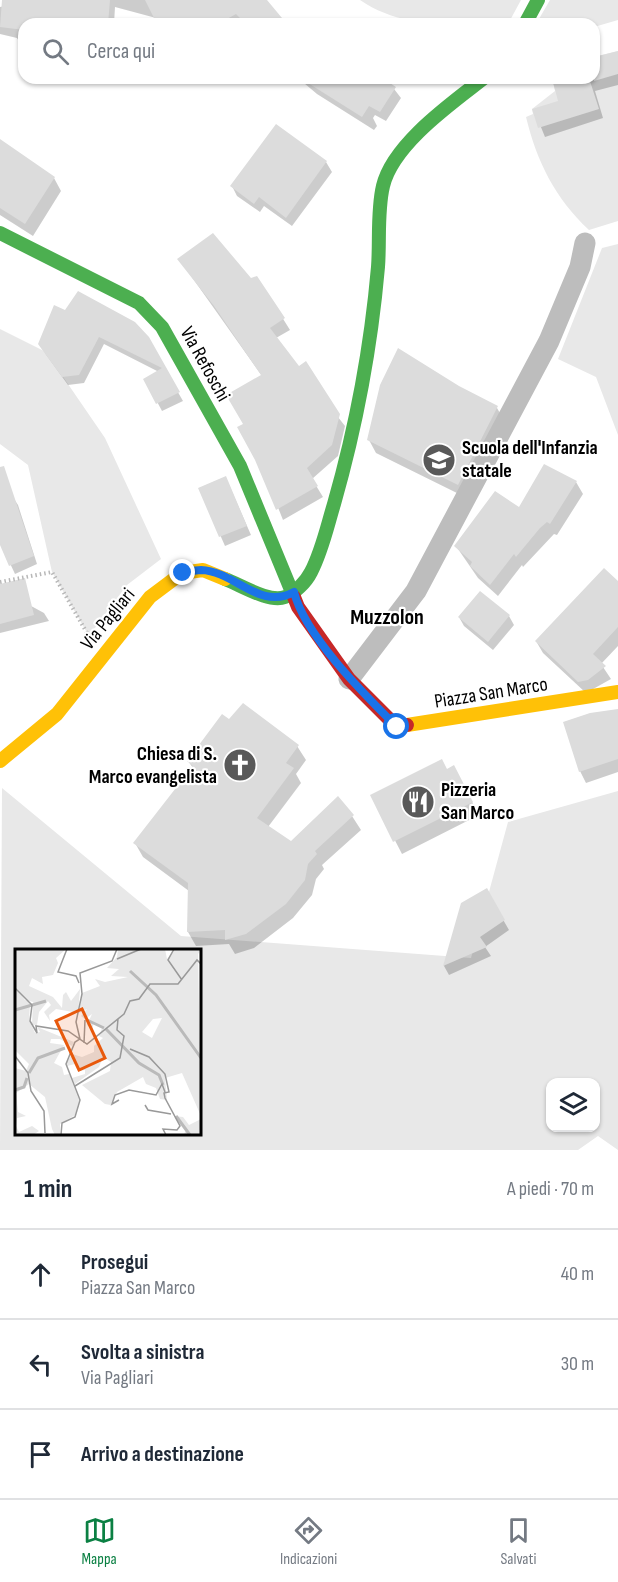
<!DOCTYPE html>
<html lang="it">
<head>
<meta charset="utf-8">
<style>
	:root { --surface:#fff; --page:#f2f2f3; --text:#1f2937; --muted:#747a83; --line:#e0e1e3; --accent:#0b8043 }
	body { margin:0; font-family:"Sofia Sans Condensed",sans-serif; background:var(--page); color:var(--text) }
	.controls { position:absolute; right:18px; bottom:18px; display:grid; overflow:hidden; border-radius:12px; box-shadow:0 2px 4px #0004 }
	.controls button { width:54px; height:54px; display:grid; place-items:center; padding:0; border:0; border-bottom:2px solid var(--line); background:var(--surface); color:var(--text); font:30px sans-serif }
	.stop { position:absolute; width:18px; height:18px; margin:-14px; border:4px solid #1a73e8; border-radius:50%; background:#fff }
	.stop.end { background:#1a73e8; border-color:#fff; box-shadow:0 2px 6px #0008 }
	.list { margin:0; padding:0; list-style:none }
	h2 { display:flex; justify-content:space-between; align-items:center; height:78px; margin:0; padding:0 24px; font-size:26px }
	h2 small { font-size:20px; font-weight:400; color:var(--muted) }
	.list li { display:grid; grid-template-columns:39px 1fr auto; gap:18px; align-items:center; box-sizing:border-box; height:90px; padding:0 24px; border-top:2px solid var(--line) }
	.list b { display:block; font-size:22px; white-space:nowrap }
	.list p { margin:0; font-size:20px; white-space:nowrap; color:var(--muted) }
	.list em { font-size:20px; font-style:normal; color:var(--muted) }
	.icon { flex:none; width:33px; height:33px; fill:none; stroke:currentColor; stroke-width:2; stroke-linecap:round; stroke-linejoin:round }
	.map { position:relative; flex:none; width:618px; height:1150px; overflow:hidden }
	.search { position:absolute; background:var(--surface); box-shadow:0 2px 4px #0004; left:18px; right:18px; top:18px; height:66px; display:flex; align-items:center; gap:15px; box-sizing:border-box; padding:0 21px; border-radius:18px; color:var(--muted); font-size:22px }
	.sheet { height:348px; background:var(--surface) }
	nav { display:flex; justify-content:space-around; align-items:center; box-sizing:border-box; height:84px; border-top:2px solid var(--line); background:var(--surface); font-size:16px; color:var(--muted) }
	nav a { display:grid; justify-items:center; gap:3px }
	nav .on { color:var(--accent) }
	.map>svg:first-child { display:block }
	.green { fill:#e8e8e8; fill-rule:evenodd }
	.shadow { fill:#0003 }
	.building { fill:#dcdcdc }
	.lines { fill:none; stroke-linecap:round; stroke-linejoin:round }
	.path { stroke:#b8b8b8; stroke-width:4; stroke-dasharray:1.5 3; stroke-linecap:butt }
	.street { stroke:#bdbdbd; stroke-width:21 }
	.fast { stroke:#4caf50; stroke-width:14 }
	.slow { stroke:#ffc107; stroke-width:14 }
	.jam { stroke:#c62828; stroke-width:14 }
	.route { stroke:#1a73e8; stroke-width:8 }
	.labels { text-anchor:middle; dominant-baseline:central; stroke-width:4.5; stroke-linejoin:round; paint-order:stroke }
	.street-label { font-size:20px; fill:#000; stroke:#fff }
	.poi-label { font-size:20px; font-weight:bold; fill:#000; stroke:#fff; text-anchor:start }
	.quarter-label { font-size:22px; font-weight:bold; fill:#000; stroke:#fff }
	.inset-river { fill:none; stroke:#bababa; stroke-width:3 }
	.inset-road { fill:none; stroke:#999; stroke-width:1.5 }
	.view { fill:#e8590c; fill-opacity:0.15; stroke:#e8590c; stroke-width:3 }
	.inset-edge { fill:none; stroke:#000; stroke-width:3 }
</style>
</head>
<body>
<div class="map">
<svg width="618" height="1150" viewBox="0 0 618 1150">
	<rect width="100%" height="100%" fill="#fff"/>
	<path class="green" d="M360 0H521L508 24C458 24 403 30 360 0Z
		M550 0H618V20L594 27V24H536Z
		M618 51V221L589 230C555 198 537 162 526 117L533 114 532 109 555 91 552 78H594V57Z
		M618 244V435L596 377 558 359 602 248Z
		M0 329 46 352 105 438 161 559 127 585 89 636 52 572 28 465 0 444Z
		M2 788 181 936 471 958 508 822 618 791V1150L598 1136 578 1150H0ZM16 951H200V1134H16ZM550 1082H596V1128H550Z"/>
	<path class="shadow" d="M32 0H262L285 24H158L156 18 115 7 114 24H24L23 48 17 38 0 34V7Z
		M618 52V85L595 91 603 118 545 137 534 110 560 102 554 78H594V58Z
		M298 78H389L391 85 401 98 386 121 375 115 373 118 377 126 374 130 317 94Z
		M277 126 326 162 332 172 292 226 264 206 260 212 237 196 232 186Z
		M0 141 54 178 61 191 33 236 0 215Z
		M179 259 250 280 257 277 290 330 276 338 345 426 338 456 312 479 323 497 283 520 245 425 262 376Z
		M66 313 147 338 183 401 162 411 145 379 159 372 104 344 84 383 68 385 45 353Z
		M458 388 497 408 504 420 465 497 376 453 369 440Z
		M545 466 576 482 583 494 557 535 554 534 523 567 522 565 498 596 478 578 456 546 519 509Z
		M0 478 18 505 37 564 15 574 0 542Z
		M226 478 251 535 225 546 200 489Z
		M618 583V646L601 664 611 679 586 693 543 653 536 641Z
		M0 589 44 613 49 621 0 633Z
		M509 616 514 625 493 650 464 626 459 617Z
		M618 710V772L586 783 580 771Z
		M229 721 297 746 306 760 296 774 301 783 268 827 291 843 352 816 361 830 322 865 324 869 316 879 312 895 293 918 254 948 235 954 229 944 196 946 188 932 189 891 143 857 135 843 193 768 188 761Z
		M447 770 460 779 479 815 402 854 372 796Z
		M486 890 509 930 485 947 491 956 449 975 444 966 462 904Z"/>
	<path class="building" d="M2 0H110L108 24H24V30L0 27Z
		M145 0H267L287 24H246L236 14 218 24H200L195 18 181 24H157Z
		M618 51V74L594 81V57Z
		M300 78H382L396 87 380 112 369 106 362 117Z
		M552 78H589L599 109 538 128 532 109 558 101Z
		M276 124 327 161 286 218 259 197 254 204 230 186Z
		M0 139 55 177 25 224 0 208Z
		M213 233 251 278 257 276 285 318 270 328 299 366 306 361 340 414 332 445 307 468 318 486 276 510 255 460 237 427 243 424 226 395 261 375 214 306 177 259Z
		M78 291 135 322 149 337 180 392 156 404 143 379 162 368 99 337 79 375 62 377 38 344 54 305 65 310Z
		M398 348 459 386 498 406 458 485 367 440 380 385Z
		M544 464 577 481 550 524 547 522 540 528 516 557 514 554 490 585 470 566 472 562 454 546 495 491 519 507Z
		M4 466 34 556 9 566 0 545V467Z
		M226 476 247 526 219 537 198 488Z
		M604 568 618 581V627L593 654 606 666 588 680 578 682 535 641Z
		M25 578 34 615 0 624V584Z
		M480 591 510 615 488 642 458 617Z
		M243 703 299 745 286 763 294 768 257 818 291 841 338 796 354 815 315 851 317 854 308 864 305 880 286 904 246 934 225 940V930L187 932 188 883 133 843 193 766 187 761 222 714 229 719Z
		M618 709V759L579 772 563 722 590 713Z
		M442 759 447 769 454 765 473 802 393 842 370 795Z
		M487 888 505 920 480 937 487 947 443 966 461 903Z"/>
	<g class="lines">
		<path class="path" d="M0 582 52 572 87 633"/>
		<path class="street" d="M349 679 416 591 549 341 580 267 585 243"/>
		<path class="fast" d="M525 24 538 0
			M0 233 139 303 162 327 240 466 294 597
			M225 579C241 585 269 603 285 597 295 593 306 582 311 572 322 551 327 527 334 504 356 427 371 347 378 267 380 241 377 211 383 186 393 144 452 103 484 78"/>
		<path class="slow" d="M407 725 618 692
			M0 761 57 714 150 597 182 573 203 570 225 579"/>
		<path class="jam" d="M294 597 298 607 349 679 397 727 407 725"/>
	</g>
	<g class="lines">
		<path class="route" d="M183 573C189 572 195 570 201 570 235 571 259 611 294 592 305 636 365 695 397 727"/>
	</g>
	<defs>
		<symbol id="school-disc" viewBox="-11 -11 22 22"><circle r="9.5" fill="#595959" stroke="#fff"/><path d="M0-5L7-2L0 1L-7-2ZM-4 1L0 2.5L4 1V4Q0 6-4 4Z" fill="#fff"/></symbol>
		<symbol id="church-disc" viewBox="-11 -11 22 22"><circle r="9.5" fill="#595959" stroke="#fff"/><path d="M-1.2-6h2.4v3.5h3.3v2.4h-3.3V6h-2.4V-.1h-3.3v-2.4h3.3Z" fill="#fff"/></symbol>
		<symbol id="restaurant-disc" viewBox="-11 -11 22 22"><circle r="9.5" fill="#595959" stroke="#fff"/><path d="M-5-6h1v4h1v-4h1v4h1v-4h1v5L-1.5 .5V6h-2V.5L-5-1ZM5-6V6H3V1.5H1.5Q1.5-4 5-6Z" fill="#fff"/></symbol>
	</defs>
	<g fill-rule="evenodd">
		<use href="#school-disc" x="420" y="441" width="38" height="38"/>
		<use href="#church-disc" x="221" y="746" width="38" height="38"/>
		<use href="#restaurant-disc" x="399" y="783" width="38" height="38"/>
	</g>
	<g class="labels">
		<g class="street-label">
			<text transform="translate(205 364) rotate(61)">Via Refoschi</text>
			<text transform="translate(108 619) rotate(-51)">Via Pagliari</text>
			<text transform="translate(491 693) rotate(-9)">Piazza San Marco</text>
		</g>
		<g class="poi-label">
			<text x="462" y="448">Scuola dell'Infanzia<tspan x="462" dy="23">statale</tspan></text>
			<text x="217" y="754" text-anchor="end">Chiesa di S.<tspan x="217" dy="23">Marco evangelista</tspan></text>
			<text x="441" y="790">Pizzeria<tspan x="441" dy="23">San Marco</tspan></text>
		</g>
		<g class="quarter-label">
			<text x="387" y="617">Muzzolon</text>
		</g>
	</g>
	<g transform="translate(15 949)">
		<rect width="186" height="186" fill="#fff"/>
		<path d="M0 0H51L41 9 43 14 38 26 27 28 28 35 17 29 14 37 38 48 47 59 48 46 51 43 56 52 65 40 63 64 41 60 34 66 35 72 29 63 36 56 33 52 24 63 22 76H17L18 53 10 51 0 37ZM103 0H150L152 10 160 0H186L183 5 186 167 167 124 150 129 152 151 145 150 141 139 131 135 128 128 102 143 96 156 90 155 67 136 95 122 96 113 88 108 84 118 60 135 57 129 70 125V121L63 122 60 115 52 117V113L57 105 67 108 79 103V97L88 89 84 87 87 79 79 74 77 80 72 76 77 65 70 70 66 67 72 60 64 64 67 44 85 37 80 30 90 33 113 28 96 27 104 20 92 19 102 8ZM147 69 137 89 127 83 138 70ZM0 40 15 54 14 71 20 84 25 83 22 78 59 93 57 97 45 90H36L35 94 49 96 39 114 47 118 49 126 54 125 64 151 60 166 45 175V186H40L37 180 30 148 14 135 1 144 3 163 11 167 2 169 1 177 4 183 17 177 24 182 18 186H0V119L11 122 14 115 0 101ZM159 167 168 168 174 176 186 170V186H169L171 180Z" fill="#e8e8e8" fill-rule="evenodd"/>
		<path class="inset-river" d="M115 22 141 46 186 109M0 61 31 52M72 71 89 79M91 80 124 114 144 126 148 136M14 124 23 109 50 99M0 141 9 138 12 129M161 167 175 186"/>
		<path class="inset-road" d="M52 0 43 23 61 27 64 34M159 0 153 11 167 31M102 10 126 0M0 39 17 56 15 72 22 84 21 77 53 82 72 95 109 65 115 52 124 50 135 35H163L182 11 186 15M69 94 70 71M115 100 134 108 150 125 154 143 149 144 150 149 165 177 162 181 148 180 151 186M0 107 13 124 16 142 29 162 30 184M60 137 105 109 109 87 102 81 103 70M104 151 97 155 100 146 114 141 141 146 147 135 150 143M130 156 133 161 156 165M46 186 47 174 60 168 65 151 51 115 60 93 65 90 61 73 67 45 65 24 97 12 102 0"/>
		<path class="view" d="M67 60 90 109 64 121 41 72Z"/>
		<rect width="186" height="186" class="inset-edge"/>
	</g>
</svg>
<div class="controls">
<button><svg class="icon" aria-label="layers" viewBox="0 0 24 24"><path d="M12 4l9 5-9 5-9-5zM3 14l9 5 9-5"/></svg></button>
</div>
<div class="stop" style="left:397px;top:727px"></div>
<div class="stop end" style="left:183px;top:573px"></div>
<div class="search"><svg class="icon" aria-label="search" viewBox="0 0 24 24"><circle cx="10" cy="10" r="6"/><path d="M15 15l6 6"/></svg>Cerca qui</div>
</div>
<section class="sheet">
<h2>1 min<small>A piedi · 70 m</small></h2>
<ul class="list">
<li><svg class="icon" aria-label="ahead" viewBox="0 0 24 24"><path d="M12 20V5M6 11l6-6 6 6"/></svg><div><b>Prosegui</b><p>Piazza San Marco</p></div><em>40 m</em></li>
<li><svg class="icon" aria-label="left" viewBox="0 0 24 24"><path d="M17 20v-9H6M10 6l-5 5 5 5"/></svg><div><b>Svolta a sinistra</b><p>Via Pagliari</p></div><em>30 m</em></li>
<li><svg class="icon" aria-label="arrive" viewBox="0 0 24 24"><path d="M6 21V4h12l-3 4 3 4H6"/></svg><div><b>Arrivo a destinazione</b></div></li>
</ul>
</section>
<nav>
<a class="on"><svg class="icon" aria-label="map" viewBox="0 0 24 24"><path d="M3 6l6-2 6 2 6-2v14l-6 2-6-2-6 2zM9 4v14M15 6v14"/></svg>Mappa</a>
<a><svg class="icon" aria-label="directions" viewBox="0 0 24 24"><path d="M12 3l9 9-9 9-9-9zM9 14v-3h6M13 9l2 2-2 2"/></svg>Indicazioni</a>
<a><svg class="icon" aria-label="saved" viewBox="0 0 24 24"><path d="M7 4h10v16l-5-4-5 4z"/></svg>Salvati</a>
</nav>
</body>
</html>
